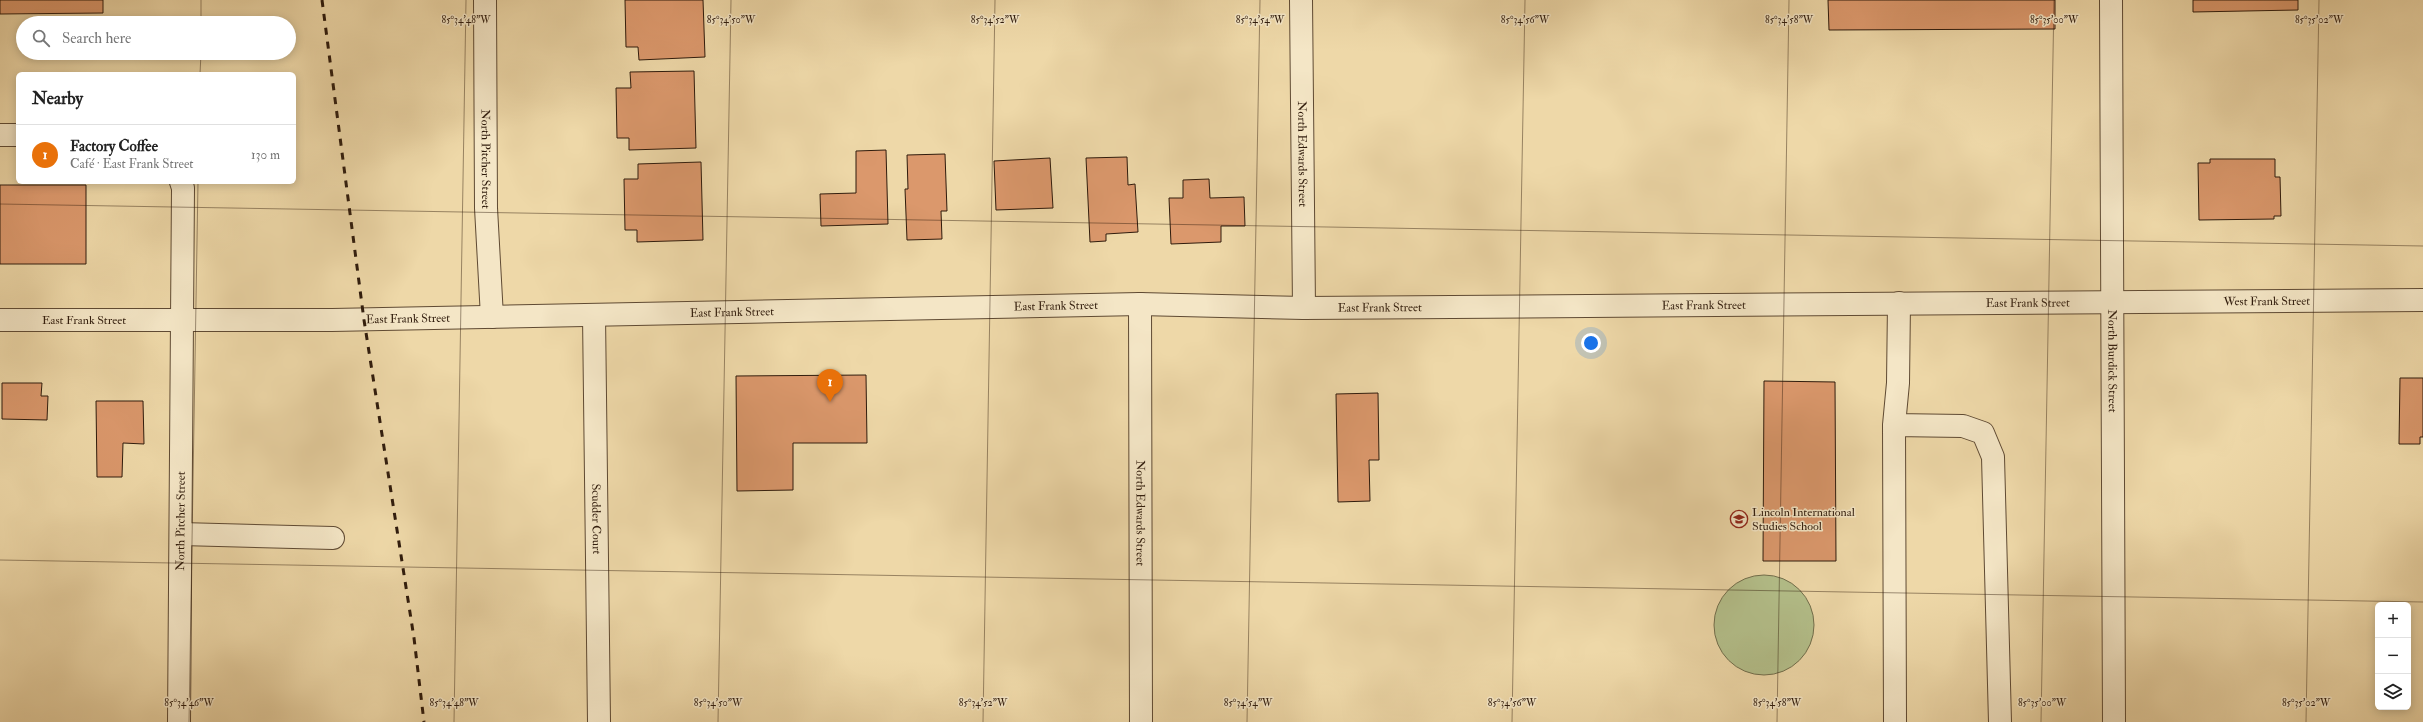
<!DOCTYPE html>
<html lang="en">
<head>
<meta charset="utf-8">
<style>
	:root { --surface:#fff; --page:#f6f6f6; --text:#222; --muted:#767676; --line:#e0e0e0; --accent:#0f766e }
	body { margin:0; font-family:"IM FELL Double Pica",serif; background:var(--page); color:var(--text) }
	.controls { position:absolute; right:12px; bottom:12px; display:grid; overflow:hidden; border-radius:6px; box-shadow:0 2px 10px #0003 }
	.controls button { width:36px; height:36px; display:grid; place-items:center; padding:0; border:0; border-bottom:1px solid var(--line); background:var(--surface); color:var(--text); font:20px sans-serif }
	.you { position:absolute; left:1591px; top:343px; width:14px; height:14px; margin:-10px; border:3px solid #fff; border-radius:50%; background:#1a73e8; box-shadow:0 0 0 6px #1a73e833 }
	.badge { display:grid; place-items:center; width:26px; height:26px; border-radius:50%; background:var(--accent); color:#fff; font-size:13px; font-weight:700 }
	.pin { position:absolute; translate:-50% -33px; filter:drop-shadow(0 1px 2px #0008) }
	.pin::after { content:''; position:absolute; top:21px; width:14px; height:12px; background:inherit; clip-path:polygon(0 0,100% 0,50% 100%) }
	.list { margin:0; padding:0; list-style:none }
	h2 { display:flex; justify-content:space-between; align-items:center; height:52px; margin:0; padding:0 16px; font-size:17px }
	h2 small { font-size:13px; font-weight:400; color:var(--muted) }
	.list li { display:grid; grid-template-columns:26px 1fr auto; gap:12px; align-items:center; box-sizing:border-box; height:60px; padding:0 16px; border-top:1px solid var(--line) }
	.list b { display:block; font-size:15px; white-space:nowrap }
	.list p { margin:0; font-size:13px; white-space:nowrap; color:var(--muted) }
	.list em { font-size:13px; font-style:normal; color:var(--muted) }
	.icon { flex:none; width:22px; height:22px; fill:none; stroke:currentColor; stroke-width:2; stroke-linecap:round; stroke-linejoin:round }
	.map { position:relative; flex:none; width:2423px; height:722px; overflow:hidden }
	.search { position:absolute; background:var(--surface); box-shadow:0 2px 10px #0003; left:16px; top:16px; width:280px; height:44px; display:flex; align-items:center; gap:10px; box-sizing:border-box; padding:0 14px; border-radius:22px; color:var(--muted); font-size:15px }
	.panel { position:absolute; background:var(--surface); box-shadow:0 2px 10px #0003; left:16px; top:72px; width:280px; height:112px; border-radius:6px }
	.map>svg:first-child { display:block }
	.green { fill:#b4c08b; stroke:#726e4c }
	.building { fill:#db986c; stroke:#2f1b0c }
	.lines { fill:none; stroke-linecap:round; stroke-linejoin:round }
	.service-casing { stroke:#5f4a33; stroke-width:24 }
	.minor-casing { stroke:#5f4a33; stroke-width:24 }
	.service { stroke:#f4e6c6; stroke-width:22 }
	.minor { stroke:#f4e6c6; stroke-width:22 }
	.rail { stroke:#2f1b0c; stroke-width:3; stroke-dasharray:7 7; stroke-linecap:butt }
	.ticks { fill:none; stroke:#2f1b0c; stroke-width:1; stroke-opacity:0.45 }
	.labels { text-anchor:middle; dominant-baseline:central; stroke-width:3; stroke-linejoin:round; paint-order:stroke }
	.street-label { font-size:12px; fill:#2f1b0c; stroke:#f4e6c6 }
	.poi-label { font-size:12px; fill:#2f1b0c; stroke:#f4e6c6; text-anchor:start }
	.ticks-label { font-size:10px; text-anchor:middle; fill:#2f1b0c; stroke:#f4e6c6; stroke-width:3; stroke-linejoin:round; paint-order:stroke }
</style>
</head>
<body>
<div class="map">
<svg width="2423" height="722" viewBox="0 0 2423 722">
	<rect width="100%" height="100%" fill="#eed8a8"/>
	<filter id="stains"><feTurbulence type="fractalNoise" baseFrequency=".005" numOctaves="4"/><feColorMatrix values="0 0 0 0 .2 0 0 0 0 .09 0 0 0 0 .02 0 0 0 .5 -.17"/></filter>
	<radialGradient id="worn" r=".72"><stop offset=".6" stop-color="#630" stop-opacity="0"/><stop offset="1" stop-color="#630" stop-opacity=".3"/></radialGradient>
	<path class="green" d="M1714 625a50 50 0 1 1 100 0a50 50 0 1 1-100 0Z"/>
	<path class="building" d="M0 0H103V13L0 14Z
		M625 0H703L705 57 639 60 638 47H626Z
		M1828 0H2055V29L1829 30Z
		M2193 0H2298V10L2193 12Z
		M694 71 696 148 629 150V138H617L616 88H631L630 72Z
		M886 150 888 224 821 226 820 194 856 193V151Z
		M945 154 947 211H941L942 239 907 240 905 189H908L907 155Z
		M1127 157 1128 185 1135 184 1138 232 1106 234V241L1090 242 1086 158Z
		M1050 158 1053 208 996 210 994 161Z
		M2210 159H2275V177H2280L2281 216H2274V219L2199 220 2198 163H2210Z
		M701 162 703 240 637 242V230H625L624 179H638V164Z
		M1209 179 1210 198 1244 197 1245 226H1221V242L1171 244 1169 198H1183V180Z
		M0 185H86V264H0Z
		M866 375 867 443H793V490L737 491 736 376Z
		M2400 378H2423V437H2420V444H2399Z
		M1764 381 1835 382 1836 561H1763Z
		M2 383H42L41 396H48L47 420 2 419Z
		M1378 393 1379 460H1369L1370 501 1338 502 1336 394Z
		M96 401H143L144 444 123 443 122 477H97Z"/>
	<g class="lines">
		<defs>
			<path id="service" d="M0 135H18
				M181 182 183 188 182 320
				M1894 425 1963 426 1983 433 1993 457 2000 722
				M181 534 333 538
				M1895 722 1894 425 1898 383 1899 303"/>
			<g id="minor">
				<path id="s1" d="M485 0 486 208 492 317"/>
				<path id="s2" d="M1301 0 1304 308"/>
				<path id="s3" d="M2111 0 2114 722"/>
				<path id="s4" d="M1140 304 1141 722"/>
				<path id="s5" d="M594 315 599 722"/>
				<path id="s6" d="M0 320H332L1140 304 1304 308 2423 300"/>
				<path id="s7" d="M179 722 182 320"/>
			</g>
		</defs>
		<use href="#service" class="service-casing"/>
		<use href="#minor" class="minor-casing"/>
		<use href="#service" class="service"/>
		<use href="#minor" class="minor"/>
		<path class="rail" d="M322 0 364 320 414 638 424 722"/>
	</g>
	<path class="ticks" d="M201 23V0M200 74 201 53M0 204 2423 246M0 560 2423 602M189 722 198 182M454 722 466 0M718 722 731 0M983 722 995 0M1247 722 1260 0M1512 722 1525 0M1777 722 1789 0M2041 722 2054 0M2306 722 2319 0"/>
	<defs>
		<symbol id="school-ring" viewBox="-11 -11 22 22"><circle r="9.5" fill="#f4e6c6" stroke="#8f2418" stroke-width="1.5"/><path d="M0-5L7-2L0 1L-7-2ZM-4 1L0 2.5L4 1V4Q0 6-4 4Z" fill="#8f2418"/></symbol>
	</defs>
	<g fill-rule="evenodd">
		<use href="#school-ring" x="1729" y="509" width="20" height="20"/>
	</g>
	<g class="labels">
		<g class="street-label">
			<text stroke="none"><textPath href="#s2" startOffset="154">North Edwards Street</textPath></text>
			<text stroke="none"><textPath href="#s1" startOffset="159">North Pitcher Street</textPath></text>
			<text stroke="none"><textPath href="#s6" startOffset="2267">West Frank Street</textPath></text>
			<text stroke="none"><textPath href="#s6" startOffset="2028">East Frank Street</textPath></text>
			<text stroke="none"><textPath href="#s6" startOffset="1704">East Frank Street</textPath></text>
			<text stroke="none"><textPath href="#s6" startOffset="1056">East Frank Street</textPath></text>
			<text stroke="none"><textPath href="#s6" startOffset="1380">East Frank Street</textPath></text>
			<text stroke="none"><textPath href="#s6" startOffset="732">East Frank Street</textPath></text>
			<text stroke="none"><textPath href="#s6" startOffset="408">East Frank Street</textPath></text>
			<text stroke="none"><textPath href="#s6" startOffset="84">East Frank Street</textPath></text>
			<text stroke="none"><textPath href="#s3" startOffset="361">North Burdick Street</textPath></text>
			<text stroke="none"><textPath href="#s4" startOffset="209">North Edwards Street</textPath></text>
			<text stroke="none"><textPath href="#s5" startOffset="204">Scudder Court</textPath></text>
			<text stroke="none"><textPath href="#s7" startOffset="201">North Pitcher Street</textPath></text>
		</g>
		<g class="poi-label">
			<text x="1752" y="512">Lincoln International<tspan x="1752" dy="14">Studies School</tspan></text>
		</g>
	</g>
	<g class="ticks-label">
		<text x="466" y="23">85°34'48"W</text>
		<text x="731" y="23">85°34'50"W</text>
		<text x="995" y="23">85°34'52"W</text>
		<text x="1260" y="23">85°34'54"W</text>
		<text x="1525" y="23">85°34'56"W</text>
		<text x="1789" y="23">85°34'58"W</text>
		<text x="2054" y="23">85°35'00"W</text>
		<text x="2319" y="23">85°35'02"W</text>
		<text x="189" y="706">85°34'46"W</text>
		<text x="454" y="706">85°34'48"W</text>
		<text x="718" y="706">85°34'50"W</text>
		<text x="983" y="706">85°34'52"W</text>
		<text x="1248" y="706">85°34'54"W</text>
		<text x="1512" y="706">85°34'56"W</text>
		<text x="1777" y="706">85°34'58"W</text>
		<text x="2042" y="706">85°35'00"W</text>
		<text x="2306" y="706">85°35'02"W</text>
	</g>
	<rect width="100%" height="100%" filter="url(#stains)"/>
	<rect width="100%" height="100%" fill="url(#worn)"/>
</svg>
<div class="controls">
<button>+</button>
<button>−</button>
<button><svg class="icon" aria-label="layers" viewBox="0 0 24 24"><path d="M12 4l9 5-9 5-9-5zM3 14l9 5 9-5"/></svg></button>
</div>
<div class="you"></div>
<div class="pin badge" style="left:830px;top:402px;background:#e8710a">1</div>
<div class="search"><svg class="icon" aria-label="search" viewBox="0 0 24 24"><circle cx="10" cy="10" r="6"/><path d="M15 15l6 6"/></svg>Search here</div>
<section class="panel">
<h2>Nearby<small></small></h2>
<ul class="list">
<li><span class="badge" style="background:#e8710a">1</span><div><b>Factory Coffee</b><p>Café · East Frank Street</p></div><em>130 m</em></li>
</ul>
</section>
</div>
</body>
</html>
